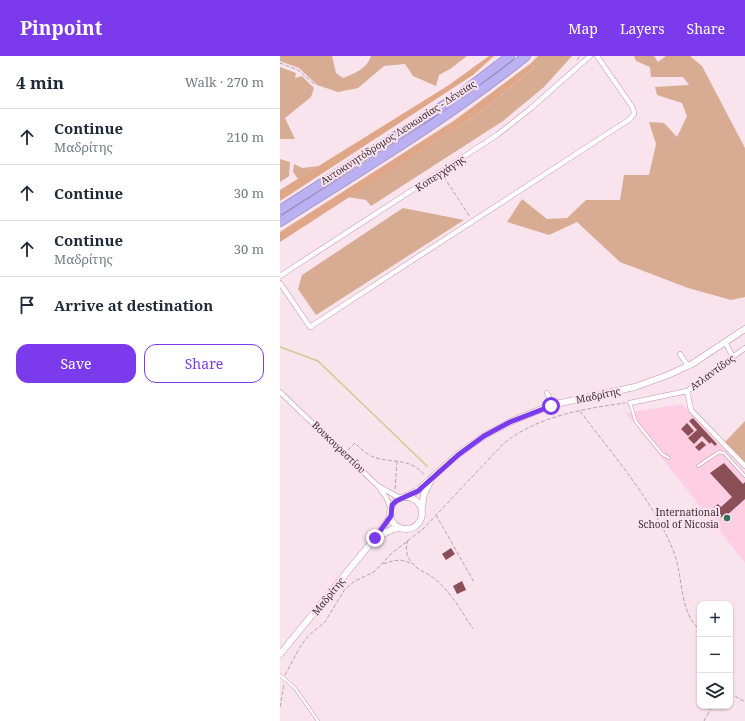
<!DOCTYPE html>
<html lang="en">
<head>
<meta charset="utf-8">
<style>
	:root { --surface:#fff; --page:#f6f6f7; --text:#1f2937; --muted:#747a83; --line:#e0e1e3; --accent:#7c3aed }
	body { margin:0; font-family:"Noto Serif",serif; background:var(--page); color:var(--text) }
	.controls { position:absolute; right:12px; bottom:12px; display:grid; overflow:hidden; border-radius:8px; box-shadow:0 1px 3px #0004 }
	.controls button { width:36px; height:36px; display:grid; place-items:center; padding:0; border:0; border-bottom:1px solid var(--line); background:var(--surface); color:var(--text); font:20px sans-serif }
	.stop { position:absolute; width:12px; height:12px; margin:-9px; border:3px solid #7c3aed; border-radius:50%; background:#fff }
	.stop.end { background:#7c3aed; border-color:#fff; box-shadow:0 1px 4px #0008 }
	.list { margin:0; padding:0; list-style:none }
	h2 { display:flex; justify-content:space-between; align-items:center; height:52px; margin:0; padding:0 16px; font-size:17px }
	h2 small { font-size:13px; font-weight:400; color:var(--muted) }
	.list li { display:grid; grid-template-columns:26px 1fr auto; gap:12px; align-items:center; box-sizing:border-box; height:56px; padding:0 16px; border-top:1px solid var(--line) }
	.list b { display:block; font-size:15px; white-space:nowrap }
	.list p { margin:0; font-size:13px; white-space:nowrap; color:var(--muted) }
	.list em { font-size:13px; font-style:normal; color:var(--muted) }
	.actions { display:flex; gap:8px; padding:12px 16px }
	.actions a { flex:1; padding:9px 0; border:1px solid var(--accent); border-radius:12px; text-align:center; font-size:14px; color:var(--accent) }
	.actions .main { background:var(--accent); color:#fff }
	.icon { flex:none; width:22px; height:22px; fill:none; stroke:currentColor; stroke-width:2; stroke-linecap:round; stroke-linejoin:round }
	.map { position:relative; flex:none; width:465px; height:665px; overflow:hidden }
	header { display:flex; align-items:center; gap:24px; box-sizing:border-box; height:56px; padding:0 20px; background:var(--accent); color:#fff }
	header strong { font-size:19px }
	nav { display:flex; gap:22px; margin-inline-start:auto; font-size:14px }
	main { display:flex }
	aside { flex:1; background:var(--surface) }
	.map>svg:first-child { display:block }
	.built { fill:#fecfe3 }
	.green { fill:#d7ac93 }
	.forest { fill:#dfa787 }
	.lines { fill:none; stroke-linecap:round; stroke-linejoin:round }
	.stream { stroke:#c9cd90; stroke-width:1.5 }
	.building { fill:#8a4f57 }
	.service-casing { stroke:#c594a9; stroke-width:3.5 }
	.minor-casing { stroke:#c594a9; stroke-width:5.5 }
	.tertiary-casing { stroke:#c594a9; stroke-width:7 }
	.motorway-casing { stroke:#9082b1; stroke-width:10 }
	.path { stroke:#b7a2ab; stroke-width:1; stroke-dasharray:4 2; stroke-linecap:butt }
	.service { stroke:#fff; stroke-width:2.5 }
	.minor { stroke:#fff; stroke-width:4.5 }
	.tertiary { stroke:#fff; stroke-width:6 }
	.motorway { stroke:#bab0f2; stroke-width:9 }
	.route { stroke:#7c3aed; stroke-width:5 }
	.poi-dot { fill:#31705d; stroke:#f9e3ec; stroke-width:1.5 }
	.labels { text-anchor:middle; dominant-baseline:central; stroke-width:4; stroke-linejoin:round; paint-order:stroke }
	.street-label { font-size:10px; fill:#422e37; stroke:#f9e3ec }
	.poi-label { font-size:10px; fill:#422e37; stroke:#f9e3ec; text-anchor:end }
</style>
</head>
<body>
<header>
<strong>Pinpoint</strong>
<nav><a>Map</a><a>Layers</a><a>Share</a></nav>
</header>
<main>
<aside>
<h2>4 min<small>Walk · 270 m</small></h2>
<ul class="list">
<li><svg class="icon" aria-label="ahead" viewBox="0 0 24 24"><path d="M12 20V5M6 11l6-6 6 6"/></svg><div><b>Continue</b><p>Μαδρίτης</p></div><em>210 m</em></li>
<li><svg class="icon" aria-label="ahead" viewBox="0 0 24 24"><path d="M12 20V5M6 11l6-6 6 6"/></svg><div><b>Continue</b></div><em>30 m</em></li>
<li><svg class="icon" aria-label="ahead" viewBox="0 0 24 24"><path d="M12 20V5M6 11l6-6 6 6"/></svg><div><b>Continue</b><p>Μαδρίτης</p></div><em>30 m</em></li>
<li><svg class="icon" aria-label="arrive" viewBox="0 0 24 24"><path d="M6 21V4h12l-3 4 3 4H6"/></svg><div><b>Arrive at destination</b></div></li>
</ul>
<div class="actions"><a class="main">Save</a><a>Share</a></div>
</aside>
<div class="map">
<svg width="465" height="665" viewBox="0 0 465 665">
	<rect width="100%" height="100%" fill="#f9e3ec"/>
	<path class="built" d="M402 348 465 417V507L346 357Z"/>
	<path class="green" d="M0 0H52L56 17 63 22C75 17 87 13 91 0H187L170 13 159 19 156 30 133 20 125 8 104 10 78 32 58 36 37 29 19 12 0 5Z
		M258 0H292L264 31 223 65 91 150 86 144 68 141 199 57 255 11 250 8Z
		M354 0H374L378 6 386 0H410L422 10 465 92V241L451 244 408 232 340 206 297 166 269 179 227 166 242 143 267 163 287 162 306 144H340L344 119H369L376 88 369 66 384 67 397 81 407 60 402 47 377 39 375 31 409 29 403 21H371L370 11 356 5Z
		M0 11 16 17 15 22 22 20 34 32 31 41 5 62 15 83H0Z
		M0 103 10 106 9 120 0 126Z
		M14 108 22 112 39 110 18 123 13 116Z
		M123 152 184 164 36 259 18 233 22 219Z
		M465 365V406L445 386Z"/>
	<path class="forest" d="M209 0H214L193 19 0 145V134L169 29Z
		M250 8 255 11 199 57 0 186V176L175 64Z"/>
	<g class="lines">
		<path class="stream" d="M0 291 38 305 147 410"/>
	</g>
	<path class="building" d="M413 362 437 388 435 390 431 386 430 388 422 380 414 388 408 382 417 374 409 365Z
		M407 367 414 375 408 380 401 373Z
		M422 385 426 389 419 395 415 391Z
		M444 407 463 428 465 426V443L445 461 443 460 440 462 432 453 438 448 441 451 452 441 430 417Z
		M171 492 175 498 166 504 162 498Z
		M182 525 186 534 177 538 173 530Z"/>
	<g class="lines">
		<defs>
			<path id="service" d="M350 347 356 366 382 398 389 402
				M418 410 439 396 444 397 465 420
				M0 619 15 632 38 665"/>
			<path id="minor" d="M0 220 217 79 250 53 310 0
				M0 227 30 271 350 63 354 58 353 52 317 0
				M445 286 453 301
				M400 298 408 310
				M407 335 411 354 465 410
				M0 336 98 430 120 442
				M267 337 273 349
				M350 347 407 335 465 292
				M100 433 106 441 111 453"/>
			<path id="tertiary" d="M125 441 137 435 177 399 204 380 230 366 271 349 355 331 388 319 412 308 465 273
				M110 457a16 16 0 1 1 32 0a16 16 0 1 1-32 0Z
				M142 451 144 438 150 426
				M99 480 113 473 120 472
				M0 598 95 482 111 460"/>
			<path id="motorway" d="M0 154 175 42 230 0
				M0 166C83 113 169 62 246 0"/>
		</defs>
		<use href="#service" class="service-casing"/>
		<use href="#minor" class="minor-casing"/>
		<use href="#tertiary" class="tertiary-casing"/>
		<use href="#motorway" class="motorway-casing"/>
		<path class="path" d="M297 4 300 0
			M0 7 18 14 34 28
			M164 121 190 161
			M300 355C333 399 372 443 393 494 404 520 398 555 420 574
			M68 394 75 387C81 393 87 399 96 402 114 407 132 402 145 420
			M115 433 117 405
			M156 459 194 526
			M128 484C125 492 126 500 132 507 137 514 148 517 155 523 171 536 182 556 193 573
			M103 508C115 504 121 502 132 508
			M450 606 452 619 450 626
			M5 619 20 591 29 579 45 566 65 533 75 525 94 516 112 497 143 473 224 387C259 360 302 353 345 347
			M450 637 465 646
			M0 651 4 628
			M424 665 432 650"/>
		<use href="#service" class="service"/>
		<use href="#minor" class="minor"/>
		<use href="#tertiary" class="tertiary"/>
		<use href="#motorway" class="motorway"/>
	</g>
	<g class="lines">
		<path class="route" d="M95 482 111 460 112 449 116 445 138 435 178 399 204 380 230 366 271 350"/>
	</g>
	<circle class="poi-dot" cx="447" cy="462" r="4"/>
	<g class="labels">
		<g class="street-label">
			<text transform="translate(118 76) rotate(-33)">Αυτοκινητόδρομος Λευκωσίας - Δένειας</text>
			<text transform="translate(160 117) rotate(-33)">Κοπεγχάγης</text>
			<text transform="translate(432 316) rotate(-36)">Ατλαντίδος</text>
			<text transform="translate(318 339) rotate(-12)">Μαδρίτης</text>
			<text transform="translate(59 391) rotate(44)">Βουκουρεστίου</text>
			<text transform="translate(48 540) rotate(-51)">Μαδρίτης</text>
		</g>
		<g class="poi-label">
			<text x="439" y="456">International<tspan x="439" dy="12">School of Nicosia</tspan></text>
		</g>
	</g>
</svg>
<div class="controls">
<button>+</button>
<button>−</button>
<button><svg class="icon" aria-label="layers" viewBox="0 0 24 24"><path d="M12 4l9 5-9 5-9-5zM3 14l9 5 9-5"/></svg></button>
</div>
<div class="stop" style="left:271px;top:350px"></div>
<div class="stop end" style="left:95px;top:482px"></div>
</div>
</main>
</body>
</html>
